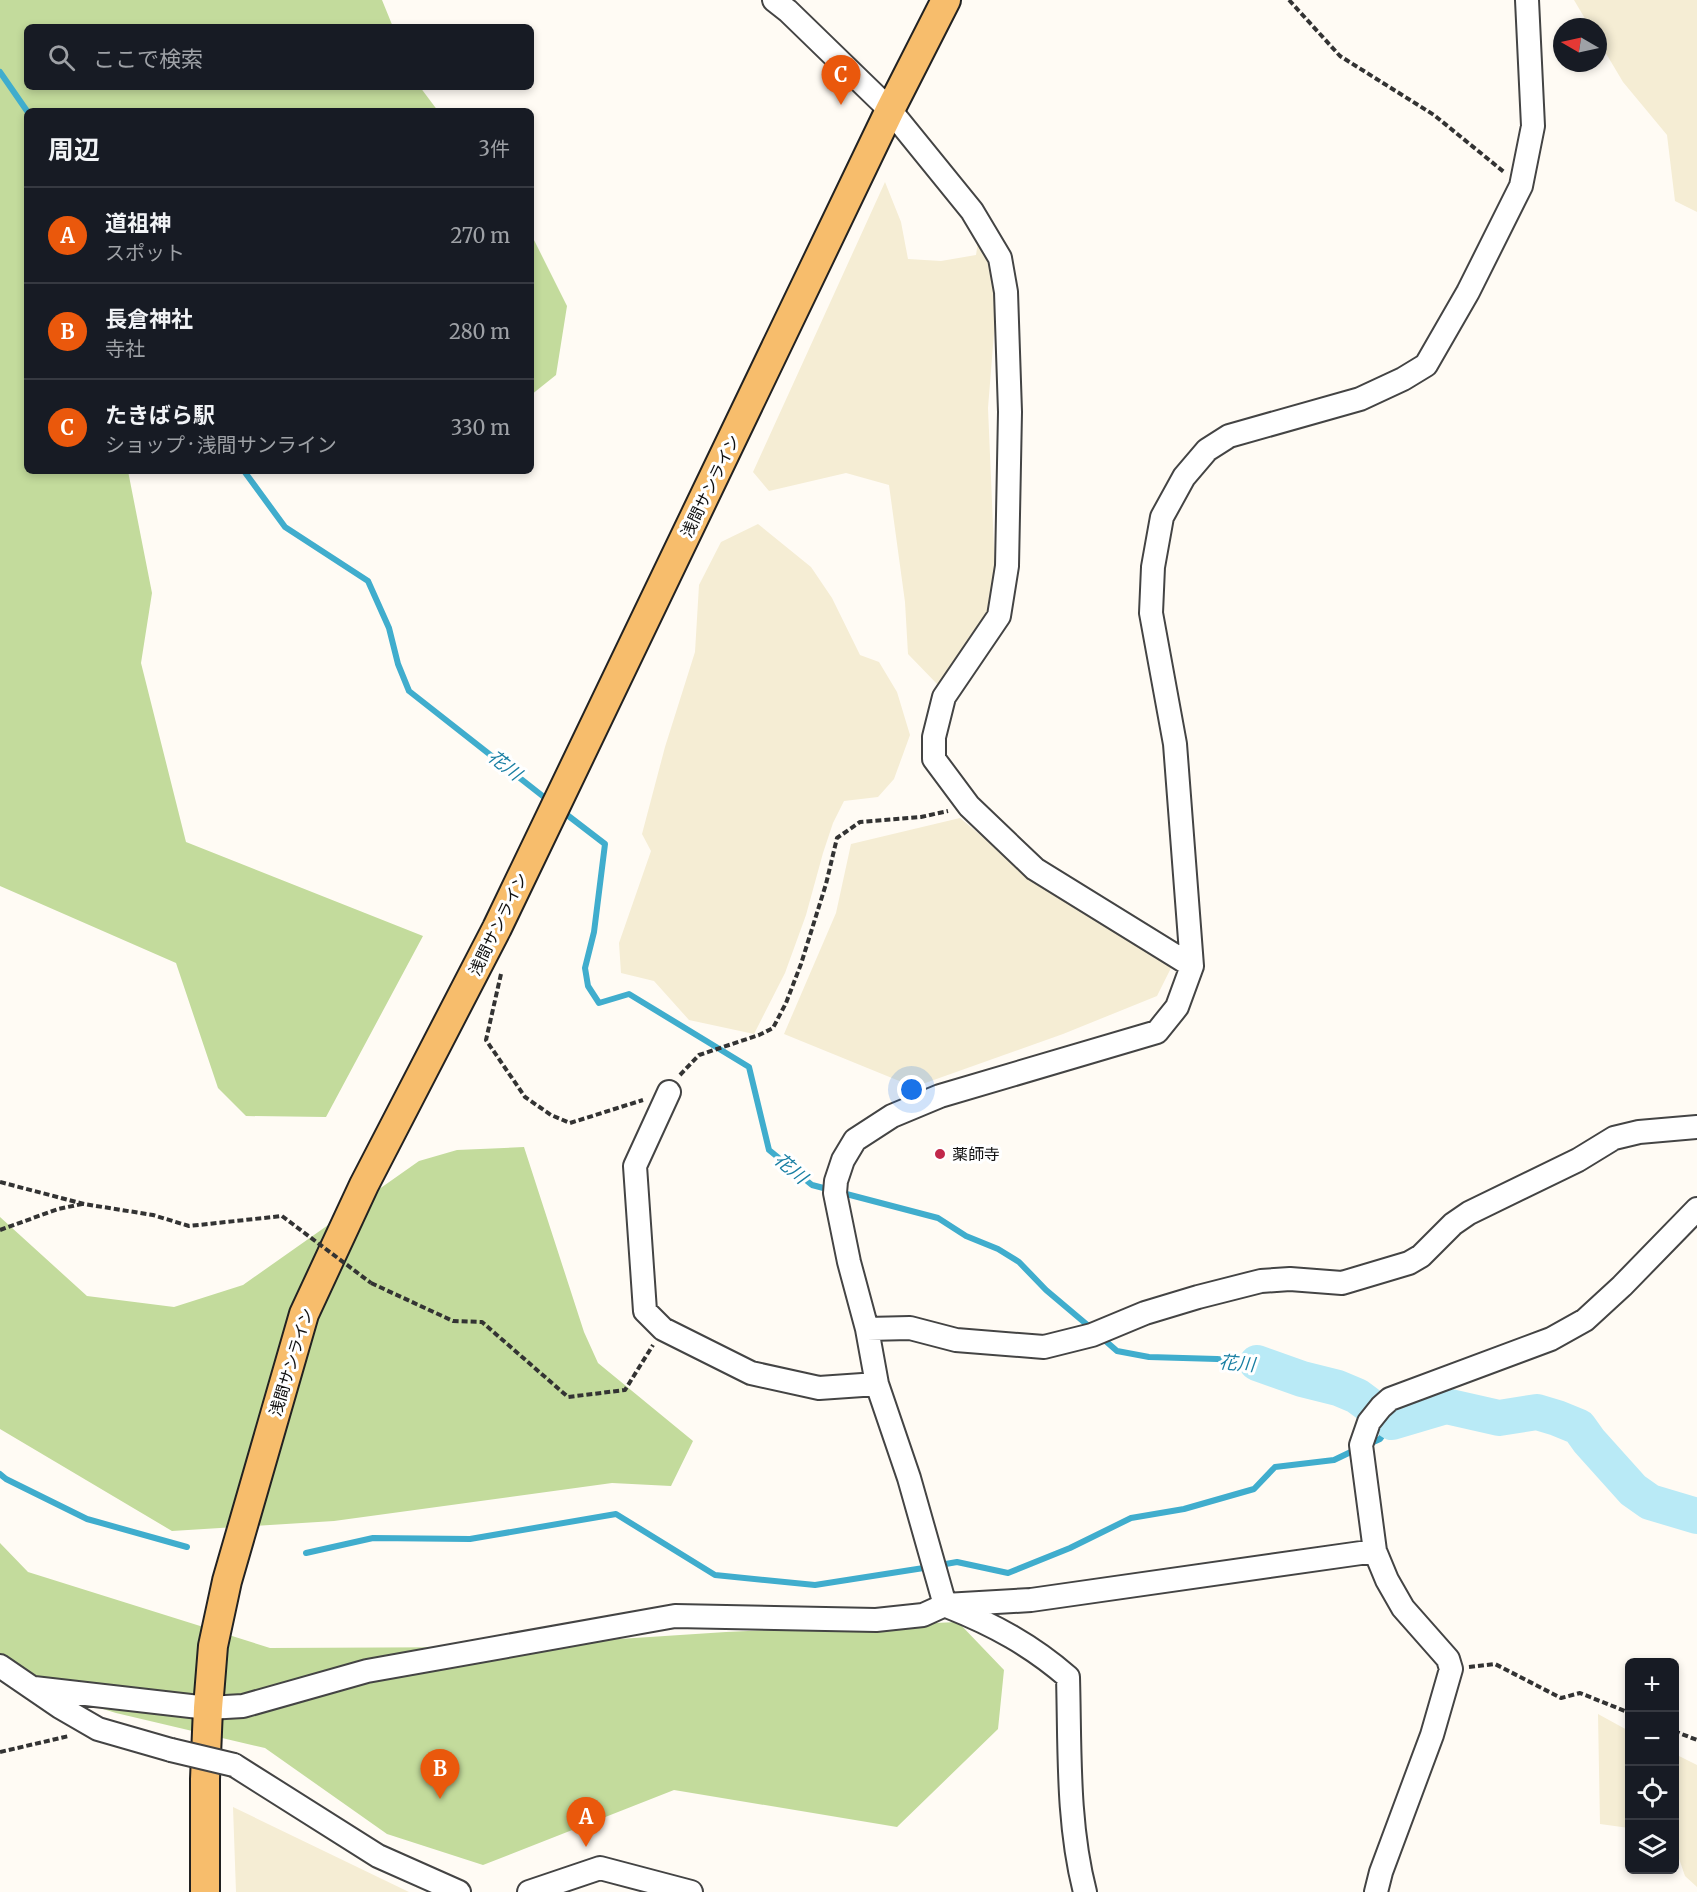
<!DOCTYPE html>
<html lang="ja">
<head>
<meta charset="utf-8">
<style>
	:root { --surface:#171b24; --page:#242831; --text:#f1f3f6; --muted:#9ea1a6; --line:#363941; --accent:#ea580c }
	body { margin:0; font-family:Merriweather,"Noto Sans JP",serif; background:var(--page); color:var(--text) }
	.controls { position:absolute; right:18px; bottom:18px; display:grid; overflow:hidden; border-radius:9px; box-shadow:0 3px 9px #0003 }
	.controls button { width:54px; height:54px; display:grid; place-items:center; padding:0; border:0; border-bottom:2px solid var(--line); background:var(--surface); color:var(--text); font:30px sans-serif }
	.compass { position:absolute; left:1553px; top:18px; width:54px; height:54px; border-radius:50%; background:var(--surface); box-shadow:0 3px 9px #0003; rotate:279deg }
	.you { position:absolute; left:912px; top:1090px; width:21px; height:21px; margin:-15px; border:4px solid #fff; border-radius:50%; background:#1a73e8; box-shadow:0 0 0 9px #1a73e833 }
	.badge { display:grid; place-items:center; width:39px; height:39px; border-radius:50%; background:var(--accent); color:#fff; font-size:20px; font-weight:700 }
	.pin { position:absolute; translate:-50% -50px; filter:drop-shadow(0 2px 3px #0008) }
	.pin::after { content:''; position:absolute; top:32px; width:21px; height:18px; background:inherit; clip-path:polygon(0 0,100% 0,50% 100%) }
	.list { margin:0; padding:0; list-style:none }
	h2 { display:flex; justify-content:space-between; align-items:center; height:78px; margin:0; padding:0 24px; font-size:26px }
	h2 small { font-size:20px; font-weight:400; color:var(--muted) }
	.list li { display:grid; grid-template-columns:39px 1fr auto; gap:18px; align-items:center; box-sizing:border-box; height:96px; padding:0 24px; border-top:2px solid var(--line) }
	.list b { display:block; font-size:22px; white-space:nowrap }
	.list p { margin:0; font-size:20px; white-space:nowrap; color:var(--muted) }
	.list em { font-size:20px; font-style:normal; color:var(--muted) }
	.icon { flex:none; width:33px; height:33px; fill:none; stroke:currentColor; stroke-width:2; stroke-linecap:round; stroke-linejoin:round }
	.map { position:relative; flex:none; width:1697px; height:1892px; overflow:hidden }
	.search { position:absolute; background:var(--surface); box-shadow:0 3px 9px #0003; left:24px; top:24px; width:510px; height:66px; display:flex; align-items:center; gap:15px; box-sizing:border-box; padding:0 21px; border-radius:9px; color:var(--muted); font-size:22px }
	.panel { position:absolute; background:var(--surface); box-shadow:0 3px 9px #0003; left:24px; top:108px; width:510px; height:366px; border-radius:9px }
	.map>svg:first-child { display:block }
	.farmland { fill:#f5edd4 }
	.forest { fill:#c3db9c }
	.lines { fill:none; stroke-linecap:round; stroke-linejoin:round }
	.stream { stroke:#40adcd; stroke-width:6 }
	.river { stroke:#b9eaf6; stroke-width:36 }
	.minor-casing { stroke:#444; stroke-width:26 }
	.major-casing { stroke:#222; stroke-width:32 }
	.path { stroke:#333; stroke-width:4; stroke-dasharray:6 3; stroke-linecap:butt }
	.minor { stroke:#fff; stroke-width:22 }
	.major { stroke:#f7bd6c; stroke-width:28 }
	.minor-bridge-casing { stroke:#444; stroke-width:26; stroke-linecap:butt }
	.path-bridge { stroke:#333; stroke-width:4; stroke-dasharray:6 3; stroke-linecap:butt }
	.minor-bridge { stroke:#fff; stroke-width:22 }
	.poi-dot { fill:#c1284a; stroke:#fff; stroke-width:2 }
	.labels { text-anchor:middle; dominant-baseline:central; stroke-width:6; stroke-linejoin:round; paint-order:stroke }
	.street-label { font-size:16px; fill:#111; stroke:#fff }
	.poi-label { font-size:16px; fill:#111; stroke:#fff; text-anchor:start }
	.water-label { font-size:18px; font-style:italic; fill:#197fa3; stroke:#fff }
</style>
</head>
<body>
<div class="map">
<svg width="1697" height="1892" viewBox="0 0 1697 1892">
	<rect width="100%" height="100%" fill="#fffbf4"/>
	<path class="farmland" d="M1574 0H1697V212L1675 201 1667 135 1623 82 1598 40V27H1590Z
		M885 182 901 222 908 259 941 261 976 255 979 235 994 263 997 296 988 408 995 572 989 613 938 685 908 654 905 602 889 485 846 473 769 491 753 472Z
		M758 524 811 567 832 598 860 655 879 662 897 692 910 735 894 779 878 797 844 801 833 823 823 853 806 915 785 973 754 1034 689 1020 654 981 621 973 619 943 651 851 642 834 665 747 695 652 699 585 721 542Z
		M960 818 1021 869 1172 966 1157 996 1063 1034 914 1087 784 1034 836 913 851 844Z
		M1598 1714 1629 1731V1828L1600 1824Z
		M1675 1754 1697 1765V1887L1685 1876 1675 1847Z
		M233 1807 409 1892H236Z"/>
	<path class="forest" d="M0 0H382L393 27H27V87H420L438 111H27V471H128L152 593 141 663 186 842 423 936 326 1117 246 1116 218 1088 176 963 0 886Z
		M531 234 567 306 556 375 531 395Z
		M524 1147 584 1332 598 1363 693 1441 671 1486 612 1483 334 1521 172 1531 0 1429V1217L87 1296 174 1307 243 1285 419 1161 457 1150Z
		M0 1543 28 1572 270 1648 496 1647 726 1632 958 1622 1004 1670 998 1729 897 1827 674 1790 483 1865 387 1834 265 1748 116 1713 0 1677Z"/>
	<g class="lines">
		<path class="stream" d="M0 72 27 111
			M244 471 285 527 368 581 389 628 398 664 409 691 549 801
			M562 811 605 844 594 932 585 968 588 986 599 1003 629 994 749 1067 769 1150 812 1185 938 1218 966 1236 998 1249 1019 1262 1046 1290 1091 1328
			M1101 1337 1117 1351 1149 1357 1217 1359 1257 1363
			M1369 1444 1380 1439 1392 1422
			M0 1474 6 1479 87 1519 187 1547
			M306 1553 373 1538 470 1539 616 1514 715 1575 815 1585 930 1567
			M940 1565 957 1562 1008 1573 1070 1548 1131 1518 1184 1509 1254 1489 1275 1467 1334 1460 1357 1449"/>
		<path class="river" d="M1257 1363 1302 1379 1338 1388 1357 1396 1392 1422 1446 1406 1499 1418 1537 1412 1557 1418 1579 1427 1589 1441 1633 1490 1650 1502 1697 1516"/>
		<defs>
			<path id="minor" d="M774 0 788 11 890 110 972 211 1000 258 1006 292 1010 412 1007 566 999 616 944 697 934 737V759L969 806 1035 869 1192 966
				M669 1092 635 1166 645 1311 663 1329 751 1373 819 1388 877 1384
				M867 1329 910 1328 956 1340 1044 1347 1092 1335 1145 1313 1198 1297 1261 1281 1290 1279 1342 1283 1409 1263 1421 1256 1453 1224 1469 1213 1578 1160 1614 1138 1639 1132 1697 1127
				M945 1605 909 1478 877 1384 867 1329 849 1262 835 1193 836 1181 843 1160 855 1140 892 1116 940 1096 1157 1032 1177 1007 1192 966 1175 744 1151 613 1153 567 1162 517 1184 477 1207 450 1229 436 1360 399 1403 379 1426 365 1468 292 1521 186 1533 126 1527 0
				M949 1607C994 1625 1031 1645 1068 1677 1070 1748 1067 1823 1085 1892
				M0 1666 60 1707 98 1729 171 1750
				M34 1688 208 1708 243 1706 367 1671 675 1616 876 1620 923 1615 945 1605 1031 1600 1375 1551
				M234 1765 378 1856 459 1892
				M529 1892 600 1868 691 1892
				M1376 1892 1381 1872 1432 1735 1451 1669 1448 1659 1403 1608 1387 1580 1375 1551 1361 1445 1369 1422 1381 1407 1390 1399 1551 1339 1585 1320 1622 1286 1697 1209"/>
			<path id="major" d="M205 1892V1779L208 1708 213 1646 227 1581 304 1314 364 1185 497 928 890 110 946 0"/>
		</defs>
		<use href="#minor" class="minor-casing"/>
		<use href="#major" class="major-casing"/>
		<path class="path" d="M1289 0 1340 56 1434 115 1504 172
			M501 974 486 1040 525 1097 551 1115 570 1123 643 1100
			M680 1075 699 1055 759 1035 773 1028 786 1003 801 964 826 884 837 838 860 822 921 817 948 811
			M0 1182 84 1204 153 1215 189 1226 282 1216
			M0 1230 58 1209 82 1204
			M371 1283 453 1321 482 1322 568 1397 625 1390 653 1345
			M1469 1667 1495 1664 1561 1698 1580 1693 1630 1713
			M1674 1731 1697 1740
			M0 1752 69 1736"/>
		<use href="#minor" class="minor"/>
		<use href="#major" class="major"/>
		<defs>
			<path id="minor-bridge" d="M171 1750 234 1765"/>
		</defs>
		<use href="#minor-bridge" class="minor-bridge-casing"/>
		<path class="path-bridge" d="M282 1216 371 1283"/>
		<use href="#minor-bridge" class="minor-bridge"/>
	</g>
	<circle class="poi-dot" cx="940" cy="1154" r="6"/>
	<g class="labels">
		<g class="street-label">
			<text transform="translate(710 486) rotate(-64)">浅間サンライン</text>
			<text transform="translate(498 924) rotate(-64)">浅間サンライン</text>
			<text transform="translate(291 1362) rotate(-73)">浅間サンライン</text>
		</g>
		<g class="poi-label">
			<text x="952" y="1154">薬師寺</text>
		</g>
		<g class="water-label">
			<text transform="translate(505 765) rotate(38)">花川</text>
			<text transform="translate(791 1168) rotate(40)">花川</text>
			<text transform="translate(1237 1363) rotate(5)">花川</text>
		</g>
	</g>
</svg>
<div class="controls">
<button>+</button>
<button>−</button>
<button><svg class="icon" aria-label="locate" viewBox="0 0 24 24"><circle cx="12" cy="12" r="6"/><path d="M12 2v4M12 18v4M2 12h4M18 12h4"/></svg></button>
<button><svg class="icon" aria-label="layers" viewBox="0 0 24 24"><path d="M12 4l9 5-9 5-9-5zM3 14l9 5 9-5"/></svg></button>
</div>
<svg class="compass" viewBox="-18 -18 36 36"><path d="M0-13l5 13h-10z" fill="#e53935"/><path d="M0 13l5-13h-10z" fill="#9ea1a6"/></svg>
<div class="you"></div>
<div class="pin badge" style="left:586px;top:1847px">A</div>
<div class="pin badge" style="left:440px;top:1799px">B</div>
<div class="pin badge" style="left:841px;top:105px">C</div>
<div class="search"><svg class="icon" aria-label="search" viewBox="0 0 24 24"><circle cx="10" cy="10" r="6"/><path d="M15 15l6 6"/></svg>ここで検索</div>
<section class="panel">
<h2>周辺<small>3件</small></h2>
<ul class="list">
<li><span class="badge">A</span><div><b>道祖神</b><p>スポット</p></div><em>270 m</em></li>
<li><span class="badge">B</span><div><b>長倉神社</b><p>寺社</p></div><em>280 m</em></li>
<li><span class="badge">C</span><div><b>たきばら駅</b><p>ショップ · 浅間サンライン</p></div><em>330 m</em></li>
</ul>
</section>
</div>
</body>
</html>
